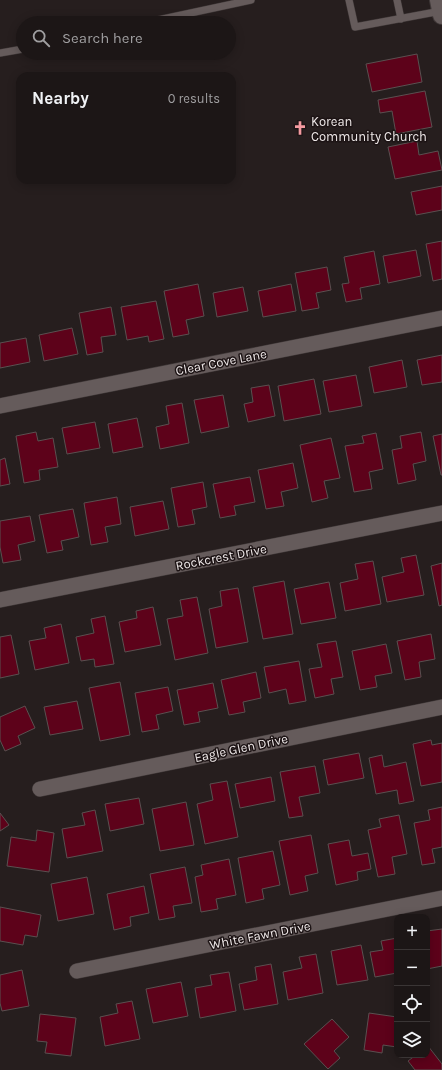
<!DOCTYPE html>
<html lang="en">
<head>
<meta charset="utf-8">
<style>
	:root { --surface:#1c1616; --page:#251f1f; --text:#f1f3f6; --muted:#a09fa1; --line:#3a3535 }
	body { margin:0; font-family:Karla,sans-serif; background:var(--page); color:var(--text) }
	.controls { position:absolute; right:12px; bottom:12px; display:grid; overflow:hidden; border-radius:8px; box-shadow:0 2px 10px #0003 }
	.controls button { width:36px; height:36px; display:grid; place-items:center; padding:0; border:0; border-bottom:1px solid var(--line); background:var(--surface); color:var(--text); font:20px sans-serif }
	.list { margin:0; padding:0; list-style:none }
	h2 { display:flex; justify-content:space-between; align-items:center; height:52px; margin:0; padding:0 16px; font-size:17px }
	h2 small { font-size:13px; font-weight:400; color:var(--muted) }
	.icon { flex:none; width:22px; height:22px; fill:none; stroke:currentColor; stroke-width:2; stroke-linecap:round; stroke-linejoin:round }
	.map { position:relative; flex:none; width:442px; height:1070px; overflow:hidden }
	.search { position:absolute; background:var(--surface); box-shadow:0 2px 10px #0003; left:16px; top:16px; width:220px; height:44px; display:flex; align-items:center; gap:10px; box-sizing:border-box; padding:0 14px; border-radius:22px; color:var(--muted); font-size:15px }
	.panel { position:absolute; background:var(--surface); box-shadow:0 2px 10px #0003; left:16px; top:72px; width:220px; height:112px; border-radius:12px }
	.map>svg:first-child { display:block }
	.building { fill:#5d021a; stroke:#5a5050 }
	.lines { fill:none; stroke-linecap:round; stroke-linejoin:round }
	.service-casing { stroke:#403939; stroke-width:8 }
	.minor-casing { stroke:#403939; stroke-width:16 }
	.tertiary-casing { stroke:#403939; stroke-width:20 }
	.service { stroke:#655b5b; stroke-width:7 }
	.minor { stroke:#655b5b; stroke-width:15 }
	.tertiary { stroke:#655b5b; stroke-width:18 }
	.labels { text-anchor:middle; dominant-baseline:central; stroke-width:3; stroke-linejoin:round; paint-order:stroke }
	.poi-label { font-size:13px; fill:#eee8e8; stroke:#1d1415; text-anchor:start }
	.street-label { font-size:13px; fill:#eee8e8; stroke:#1d1415 }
</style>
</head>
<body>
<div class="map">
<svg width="442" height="1070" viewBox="0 0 442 1070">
	<rect width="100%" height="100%" fill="#261e1e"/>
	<path class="building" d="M417 54 422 82 372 92 366 64Z
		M425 91 432 127 396 134 392 111 380 113 378 100Z
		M417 141 419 155 438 151 442 170 395 179 388 147Z
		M442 186V210L416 215 411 192Z
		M442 241V279L433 281 426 244Z
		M416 250 421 276 388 283 383 256Z
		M374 251 380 284 360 288 362 299 346 302 342 284 349 283 344 257Z
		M327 267 331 290 316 293 319 308 302 311 295 273Z
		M198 284 204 316 186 320 189 334 173 337 164 291Z
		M291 284 296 311 263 317 258 291Z
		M243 287 248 311 217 317 213 293Z
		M156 301 164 339 149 342 148 336 127 340 121 307Z
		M111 307 116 335 101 337 103 352 87 355 79 313Z
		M72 328 78 354 44 361 39 335Z
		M26 338 30 362 0 368V343Z
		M442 355V382L422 385 417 360Z
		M402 360 407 387 374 393 369 367Z
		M356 375 362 406 329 412 323 381Z
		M314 379 321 414 284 421 278 386Z
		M269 385 275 416 248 422 244 404 253 402 251 388Z
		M223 395 229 427 201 433 194 400Z
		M182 403 189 443 160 449 156 427 169 424 166 406Z
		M137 418 143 447 113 453 108 424Z
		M95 422 100 448 67 454 62 428Z
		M36 432 38 441 53 438 58 467 39 470 40 480 24 483 16 436Z
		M421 432 426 461 413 464 416 480 398 484 392 450 402 448 400 436Z
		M376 433 383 469 369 472 372 489 354 492 345 446 364 443 362 436Z
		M442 434V475H441L433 436Z
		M331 438 340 478 324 481 328 498 312 502 300 445Z
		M5 458 10 484 0 486V460Z
		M293 463 298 488 281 492 284 506 266 509 258 470Z
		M250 477 255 502 234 506 236 515 220 518 213 484Z
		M203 482 207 507 192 510 195 524 178 527 171 488Z
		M117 497 121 524 105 527 108 542 91 545 84 503Z
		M163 501 169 529 135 536 130 507Z
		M73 509 79 537 61 541 63 550 47 553 39 515Z
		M30 516 35 541 18 545 21 560 3 563 0 547V521Z
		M416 555 424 595 387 602 382 577 404 572 401 558Z
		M373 561 381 604 345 611 340 583 358 579 355 564Z
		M442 563V605L439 606 431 566Z
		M284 581 293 634 263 639 253 587Z
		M329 582 336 618 301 624 294 589Z
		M238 588 248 642 216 648 209 609 222 606 220 591Z
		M197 597 208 653 175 660 167 619 183 616 180 600Z
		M153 607 161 645 125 652 119 622 137 618 136 611Z
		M105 616 114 664 95 667 94 659 81 661 76 637 94 633 91 619Z
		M61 624 69 663 35 670 29 641 46 638 44 628Z
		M431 634 435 659 419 662 421 677 405 680 397 641Z
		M11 635 19 674 0 678V637Z
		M336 641 343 677 331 679 334 694 315 698 309 669 322 667 317 644Z
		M386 644 392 673 375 676 377 687 360 690 352 651Z
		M299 661 306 701 289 704 286 689 269 693 264 667Z
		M256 672 261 698 243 702 245 712 229 715 221 680Z
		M120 682 130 735 100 741 89 688Z
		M213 683 218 708 198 712 200 722 184 725 177 690Z
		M168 687 173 711 156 715 159 729 142 732 135 693Z
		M77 701 83 729 50 735 44 707Z
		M25 706 35 728 18 736 21 744 5 751 0 740V717Z
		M431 740 432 745 442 743V782L421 786 413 744Z
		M359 753 364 778 328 785 323 760Z
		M382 755 384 767 406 762 414 801 399 804 397 790 376 794 369 758Z
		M315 766 320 793 299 797 303 816 289 818 280 772Z
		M271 777 275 801 240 808 235 784Z
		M227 781 238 837 205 844 197 804 213 800 210 784Z
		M139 798 144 824 110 831 105 804Z
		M186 802 194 845 160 851 152 809Z
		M442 807V847L432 849 435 863 422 865 414 823 430 820 428 810Z
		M95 810 103 851 67 858 62 829 85 825 82 813Z
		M0 813 9 825 0 831Z
		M399 815 407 854 392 857 395 874 378 877 368 830 381 827 379 819Z
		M37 830 54 833 49 872 7 866 11 837 36 841Z
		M311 835 318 873 305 876 308 891 290 895 279 841Z
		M349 840 352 856 368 853 371 869 357 872 358 880 336 885 328 844Z
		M273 851 280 885 262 889 264 899 246 903 238 858Z
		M229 859 236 895 216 899 218 909 201 912 195 877 203 875 201 865Z
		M185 867 192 903 173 906 175 917 159 920 150 874Z
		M87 877 94 914 58 921 51 884Z
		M144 886 149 913 130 917 131 926 114 930 107 894Z
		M0 907 41 915 37 937 25 935 23 945 0 941Z
		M442 929V966L427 969V931Z
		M397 938V973L375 977 370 952 383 950 381 941Z
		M361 945 368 980 337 985 331 951Z
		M316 954 323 993 288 1000 283 972 302 968 299 957Z
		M271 964 278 1004 244 1010 239 984 257 980 255 967Z
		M22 970 29 1006 2 1011 0 1003V975Z
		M229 972 236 1011 200 1018 195 988 212 985 210 975Z
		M181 982 188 1016 153 1023 146 989Z
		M132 1001 140 1039 105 1046 100 1017 118 1013 116 1004Z
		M369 1013 397 1017V1047L383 1045 382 1053 364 1050Z
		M40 1014 76 1018 71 1056 45 1053 47 1042 37 1041Z
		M332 1019 349 1037 334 1051 340 1058 328 1069 304 1044Z
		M428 1046 442 1064V1070H415L408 1061 416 1055H427V1047Z"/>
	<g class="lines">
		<defs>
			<path id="service" d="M349 0 355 27 441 11
				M397 0 401 19
				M144 23 251 0
				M0 53 23 49"/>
			<path id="minor" d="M0 406 442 318
				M0 600 442 513
				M40 789 442 707
				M77 971 442 898"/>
			<path id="tertiary" d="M439 0 442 15"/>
		</defs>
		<use href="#service" class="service-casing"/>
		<use href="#minor" class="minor-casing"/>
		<use href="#tertiary" class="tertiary-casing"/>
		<use href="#service" class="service"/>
		<use href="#minor" class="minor"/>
		<use href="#tertiary" class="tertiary"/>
	</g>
	<defs>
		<symbol id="church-bare" viewBox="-9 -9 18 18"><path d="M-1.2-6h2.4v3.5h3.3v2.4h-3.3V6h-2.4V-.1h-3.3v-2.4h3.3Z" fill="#f49aa0" stroke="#1d1415" stroke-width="2.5" paint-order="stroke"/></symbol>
	</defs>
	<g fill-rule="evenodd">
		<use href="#church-bare" x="290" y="118" width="20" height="20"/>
	</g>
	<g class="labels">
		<g class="poi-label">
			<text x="311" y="121">Korean<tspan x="311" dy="15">Community Church</tspan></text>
		</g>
		<g class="street-label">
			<text transform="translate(221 362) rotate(-11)">Clear Cove Lane</text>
			<text transform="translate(221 557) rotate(-11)">Rockcrest Drive</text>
			<text transform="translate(241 748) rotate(-12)">Eagle Glen Drive</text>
			<text transform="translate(260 935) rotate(-11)">White Fawn Drive</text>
		</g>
	</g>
</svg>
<div class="controls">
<button>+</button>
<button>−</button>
<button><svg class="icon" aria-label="locate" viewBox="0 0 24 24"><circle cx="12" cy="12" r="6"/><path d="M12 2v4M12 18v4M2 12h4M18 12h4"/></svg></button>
<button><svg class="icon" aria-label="layers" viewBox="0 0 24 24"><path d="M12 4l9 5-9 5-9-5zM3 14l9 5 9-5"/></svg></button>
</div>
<div class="search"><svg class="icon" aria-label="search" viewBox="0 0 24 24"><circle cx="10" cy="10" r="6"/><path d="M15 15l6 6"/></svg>Search here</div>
<section class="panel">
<h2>Nearby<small>0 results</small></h2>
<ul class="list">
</ul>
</section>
</div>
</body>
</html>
